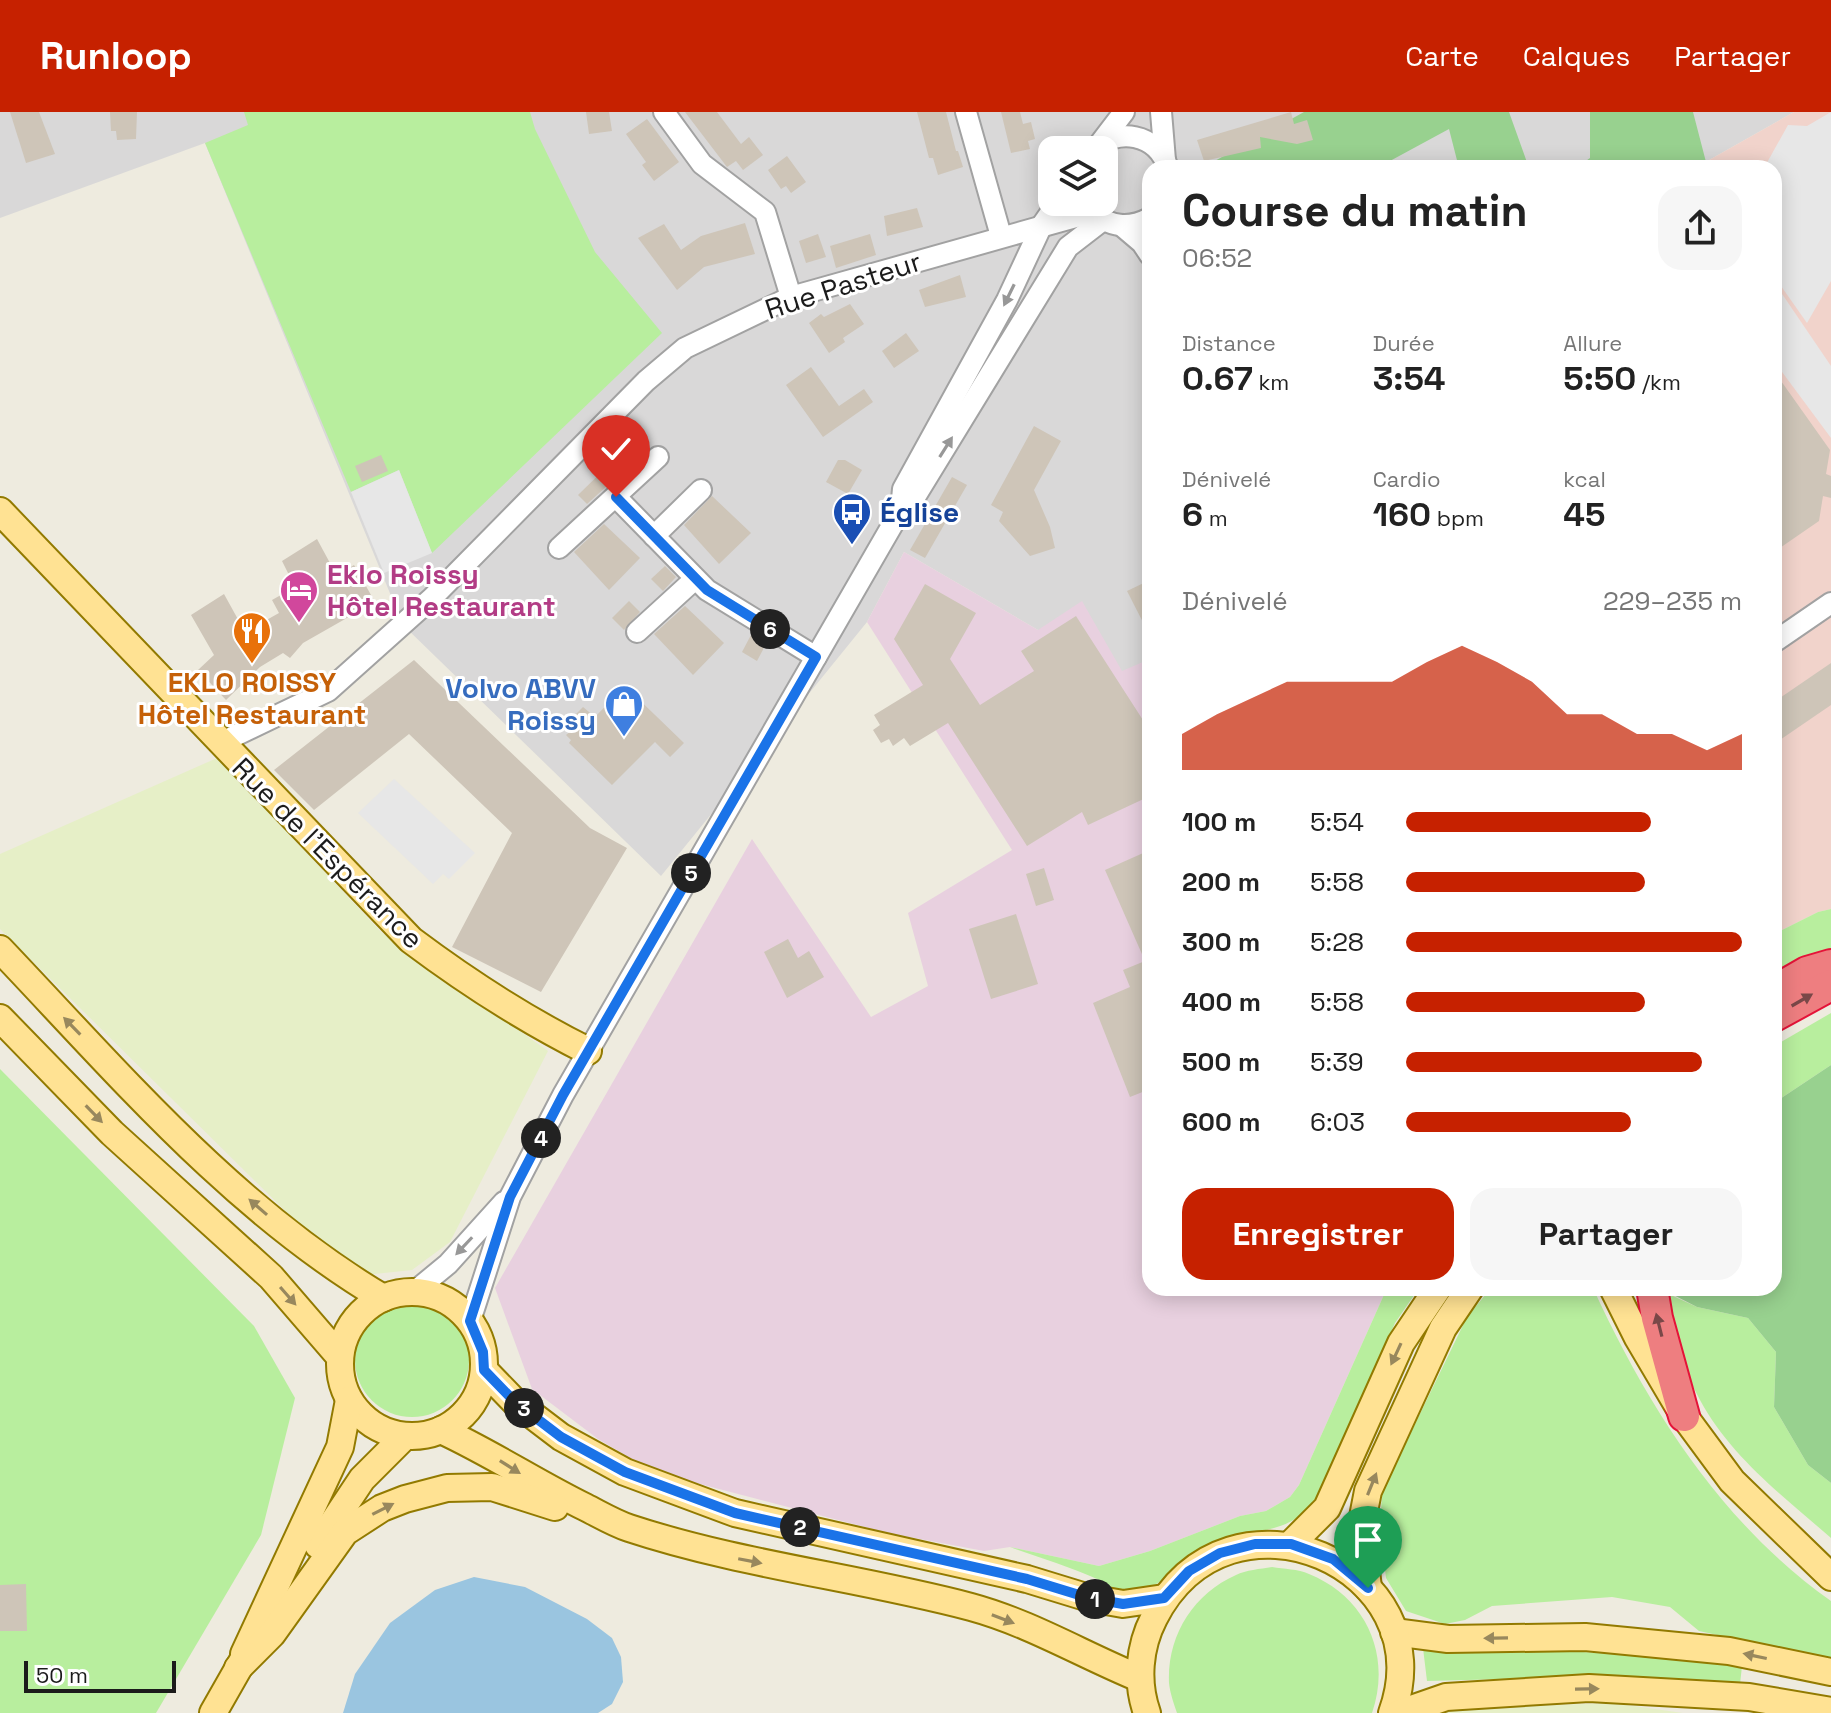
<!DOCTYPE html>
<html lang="fr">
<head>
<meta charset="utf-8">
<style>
	:root { --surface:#fff; --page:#f6f6f6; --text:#222; --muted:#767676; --accent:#c62100 }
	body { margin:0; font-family:"Space Grotesk",sans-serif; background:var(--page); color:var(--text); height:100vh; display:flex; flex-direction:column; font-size:30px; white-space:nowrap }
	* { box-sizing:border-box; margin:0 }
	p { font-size:26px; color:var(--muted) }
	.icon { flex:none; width:44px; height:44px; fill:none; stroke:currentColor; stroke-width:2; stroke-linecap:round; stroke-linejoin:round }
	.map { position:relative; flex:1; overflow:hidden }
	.side { position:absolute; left:1142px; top:48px; width:640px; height:1136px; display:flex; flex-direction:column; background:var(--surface); border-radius:24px; box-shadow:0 4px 20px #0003 }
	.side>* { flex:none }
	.controls { position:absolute; left:1038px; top:24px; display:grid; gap:16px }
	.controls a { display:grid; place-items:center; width:80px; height:80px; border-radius:16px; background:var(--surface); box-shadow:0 4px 20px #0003; font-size:40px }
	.scale { position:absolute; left:24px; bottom:20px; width:152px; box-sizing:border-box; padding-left:8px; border:4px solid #1b1b1b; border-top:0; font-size:22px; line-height:28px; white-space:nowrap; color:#1b1b1b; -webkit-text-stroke:6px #fff; paint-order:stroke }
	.pin { position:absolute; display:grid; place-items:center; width:68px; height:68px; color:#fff; margin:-82px -34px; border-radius:50% 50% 50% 0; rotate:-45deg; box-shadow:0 0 8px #0007 }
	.pin .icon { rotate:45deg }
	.km { position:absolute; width:40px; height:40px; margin:-20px; border-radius:50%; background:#222; color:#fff; font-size:22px; line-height:40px; text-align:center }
	.round { display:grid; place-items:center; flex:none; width:84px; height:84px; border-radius:24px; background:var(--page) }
	.summary { display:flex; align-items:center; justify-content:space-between; height:136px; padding:0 40px }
	h1 { font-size:44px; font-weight:700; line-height:60px }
	.metrics { display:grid; grid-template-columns:repeat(3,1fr); gap:12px; height:136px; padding:8px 40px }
	.metrics div { display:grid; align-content:center }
	.metrics b { font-size:34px; font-weight:700 }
	.metrics small { font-size:22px; font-weight:400 }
	.metrics p { font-size:22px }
	.chart { height:224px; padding:16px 40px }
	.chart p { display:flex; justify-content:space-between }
	.chart svg { width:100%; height:144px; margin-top:8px; fill:var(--accent); opacity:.7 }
	.action { display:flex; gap:16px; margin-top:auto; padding:16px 40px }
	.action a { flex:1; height:92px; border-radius:24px; background:var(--accent); color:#fff; font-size:32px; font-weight:700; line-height:92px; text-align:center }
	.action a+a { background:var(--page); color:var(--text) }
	ul { padding:0 40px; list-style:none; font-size:26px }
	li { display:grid; grid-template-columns:128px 96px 1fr; align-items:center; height:60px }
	li i { height:20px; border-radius:10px; background:var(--accent) }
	header { display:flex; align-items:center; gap:48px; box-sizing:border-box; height:112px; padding:0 40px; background:var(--accent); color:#fff }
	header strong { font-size:38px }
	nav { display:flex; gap:44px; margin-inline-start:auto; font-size:28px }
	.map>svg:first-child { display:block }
	.residential { fill:#d9d8d8; fill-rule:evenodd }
	.commercial { fill:#f1d3cb }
	.industrial { fill:#e8d0df }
	.farmland { fill:#e6efc7 }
	.grass { fill:#b8ee9e }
	.forest { fill:#98d18f }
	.parking { fill:#e7e7e7 }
	.water { fill:#9ac5e0 }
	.building { fill:#cec5b8 }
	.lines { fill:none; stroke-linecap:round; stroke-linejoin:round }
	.minor-casing { stroke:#a2a2a2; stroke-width:24 }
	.major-casing { stroke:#927a00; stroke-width:30 }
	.highway-casing { stroke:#e41338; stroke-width:34 }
	.minor { stroke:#fff; stroke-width:20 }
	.major { stroke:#ffe293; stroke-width:26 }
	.highway { stroke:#ee7e80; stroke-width:30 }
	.oneway { fill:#989898 }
	.oneway2 { fill:#7a4848 }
	.oneway3 { fill:#98885d }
	.route-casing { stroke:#fff; stroke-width:16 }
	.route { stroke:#1a73e8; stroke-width:10 }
	.labels { text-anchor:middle; stroke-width:6; stroke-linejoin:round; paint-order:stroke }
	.street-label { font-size:28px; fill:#1b1b1b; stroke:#fff }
	.transit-label { font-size:28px; font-weight:bold; fill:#164399; stroke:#fff; text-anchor:start }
	.hotel-label { font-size:28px; font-weight:bold; fill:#b23c85; stroke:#fff; text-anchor:start }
	.food-label { font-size:28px; font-weight:bold; fill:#c56008; stroke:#fff }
	.shop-label { font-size:28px; font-weight:bold; fill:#366cbe; stroke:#fff; text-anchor:end }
</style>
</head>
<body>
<header>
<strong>Runloop</strong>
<nav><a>Carte</a><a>Calques</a><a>Partager</a></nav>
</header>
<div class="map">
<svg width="1831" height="1601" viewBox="0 0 1831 1601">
	<rect width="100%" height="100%" fill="#eeebdf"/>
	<!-- residential -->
	<path class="residential" d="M 0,0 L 1794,0 L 1695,56 L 1150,56 L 1150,547 L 1123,560 L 1038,518 L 904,440 L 867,510 L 661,764 L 403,513 L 205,31 L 0,106 ZM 1052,38 L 1104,38 L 1104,90 L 1052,90 Z"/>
	<!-- commercial -->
	<polygon class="commercial" points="1794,0 1831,0 1831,797 1818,800 1774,822 1774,56 1695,56"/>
	<!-- industrial -->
	<polygon class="industrial" points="904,440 1038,518 1082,489 1122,559 1150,547 1150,1176 1387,1176 1299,1373 1290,1385 1266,1399 1240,1404 1150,1439 1099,1454 1010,1435 984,1439 888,1421 654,1360 598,1327 532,1277 495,1176 752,727 871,905 928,874 908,801 1012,738 867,510"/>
	<!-- farmland -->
	<g class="farmland">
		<polygon points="217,646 382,821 548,939 450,1130 412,1158 365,1163 335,1148 0,817 0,742"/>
		<polygon points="1613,1591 1683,1601 1443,1601 1452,1596"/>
	</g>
	<!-- grass -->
	<g class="grass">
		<polygon points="244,0 530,0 535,17 595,140 662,221 432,441 399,358 351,380 205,31 248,13"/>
		<polygon points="1831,797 1831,840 1774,863 1774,822 1818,800"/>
		<polygon points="1831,901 1831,953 1774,991 1774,934"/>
		<polygon points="0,957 254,1214 295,1286 261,1423 156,1601 0,1601"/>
		<path d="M 1387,1176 L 1419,1176 L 1395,1211 L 1321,1379 C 1289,1432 1251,1409 1205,1437 C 1187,1448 1158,1478 1137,1478 C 1130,1478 1119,1479 1113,1477 C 1107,1475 1102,1469 1097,1467 C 1069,1454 1039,1446 1010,1435 L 1099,1454 L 1150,1439 L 1240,1404 L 1266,1399 L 1290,1385 L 1299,1373 Z"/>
		<path d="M 1491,1176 L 1593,1176 C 1648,1296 1722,1412 1831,1489 L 1831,1548 L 1699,1519 L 1670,1495 L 1612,1485 L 1492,1494 L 1465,1508 L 1445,1512 L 1406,1499 L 1386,1466 L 1384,1449 L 1379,1438 L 1382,1380 L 1467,1205 Z"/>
		<path d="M 1660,1178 L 1697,1195 L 1748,1206 L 1776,1240 L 1774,1295 L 1808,1353 L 1831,1371 L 1831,1426 C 1784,1385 1730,1344 1700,1288 C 1681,1254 1672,1215 1660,1178 Z"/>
		<circle cx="412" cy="1248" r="57"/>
		<path d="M 1272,1455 C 1284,1457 1298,1457 1309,1462 C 1366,1485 1392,1543 1372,1601 L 1177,1601 C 1174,1592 1170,1581 1169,1571 C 1167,1524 1193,1482 1236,1463 C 1246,1458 1260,1457 1272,1455 Z"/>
		<path d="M 1423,1536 C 1533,1537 1633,1540 1742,1554 L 1740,1572 L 1579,1565 L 1427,1569 Z"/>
	</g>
	<!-- forest -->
	<g class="forest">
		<polygon points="1304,0 1509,0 1529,56 1459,56 1449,17 1377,56 1202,56"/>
		<polygon points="1590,0 1693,0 1706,50 1695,56 1576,56 1590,46"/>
		<polygon points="1831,953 1831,1371 1808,1353 1774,1295 1776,1240 1748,1206 1697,1195 1660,1176 1774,1176 1774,991"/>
	</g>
	<!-- parking -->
	<g class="parking">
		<polygon points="1831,0 1831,169 1807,211 1774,164 1774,56 1764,56 1788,13 1807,14"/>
		<polygon points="1774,170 1831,254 1831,326 1774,249"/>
		<polygon points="399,358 432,441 384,461 351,380"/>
		<polygon points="394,667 475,741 449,767 443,762 433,772 358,701"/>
	</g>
	<!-- water -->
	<polygon class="water" points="474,1465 525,1475 587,1507 612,1526 621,1545 623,1570 612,1592 598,1601 343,1601 355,1562 390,1511 435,1478"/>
	<!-- building -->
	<g class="building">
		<polygon points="10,0 39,0 55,42 26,51"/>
		<polygon points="110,0 137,0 136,27 117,28 116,19 111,19"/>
		<polygon points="586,0 609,0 612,19 589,22"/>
		<polygon points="685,0 717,0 741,32 749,25 763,43 743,58 736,49 727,55"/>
		<polygon points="917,0 946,0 956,39 958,39 963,55 938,63 933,46 929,46"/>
		<polygon points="1001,0 1020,0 1023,12 1031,10 1035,27 1028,29 1030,37 1011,41"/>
		<polygon points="1291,0 1294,12 1307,8 1313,28 1297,32 1260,25 1261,36 1204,49 1197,28"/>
		<polygon points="647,7 679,50 654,69 642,53 646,50 626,22"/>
		<polygon points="787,44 806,70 791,81 786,74 781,77 768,58"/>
		<polygon points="917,96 923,115 887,124 884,104"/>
		<polygon points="745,111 755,142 704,155 677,178 638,126 664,112 681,138 701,124"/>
		<polygon points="818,122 826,145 806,151 799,129"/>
		<polygon points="870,122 876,143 836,156 830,134"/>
		<polygon points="960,163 966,185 925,195 919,178"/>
		<polygon points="850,192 864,212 843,226 845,230 829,241 809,211 821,202 824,205"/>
		<polygon points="906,221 919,239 894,256 882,239"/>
		<polygon points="811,255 839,294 864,277 873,290 823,325 786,273"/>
		<polygon points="1774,259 1830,338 1826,362 1831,364 1831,386 1823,384 1819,409 1774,440"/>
		<polygon points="1034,314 1061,329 1034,378 1050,415 1055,436 1030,444 999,409 1003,400 991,393"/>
		<polygon points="381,343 388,359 362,370 355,354"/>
		<polygon points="619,343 629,354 587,392 578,383"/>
		<polygon points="838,348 845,348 862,358 848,382 826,370"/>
		<polygon points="952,365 967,373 925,446 910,438"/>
		<polygon points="712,384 751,421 719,452 684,413"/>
		<polygon points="604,412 640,446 609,478 574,440"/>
		<polygon points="317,427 337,464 354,453 375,490 303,531 290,546 283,541 260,555 226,588 198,558 214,543 191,503 224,482 245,520 279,501 272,488 295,475 282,449"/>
		<polygon points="665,454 676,465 663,479 651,467"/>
		<polygon points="1150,468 1150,524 1127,479"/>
		<polygon points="925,472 976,501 950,547 980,593 1034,559 1021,539 1076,504 1150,619 1150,684 1088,713 1082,700 1027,734 948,611 910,634 904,626 893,634 889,627 881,631 873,618 880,613 874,603 923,573 894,527"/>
		<polygon points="629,489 640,500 624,518 612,506"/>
		<polygon points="685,494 724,531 693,563 654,522"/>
		<polygon points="752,521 767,530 757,549 742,540"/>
		<polygon points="414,548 590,716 627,736 541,880 452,835 512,721 409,622 314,698 274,658"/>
		<polygon points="1831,551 1831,593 1774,632 1774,590"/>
		<polygon points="625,574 684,631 670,645 655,630 612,673 569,631 571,628 566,623 572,618 566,612 583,595 595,605"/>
		<polygon points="1150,738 1150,977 1130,985 1093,891 1130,875 1123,858 1145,849 1105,758"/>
		<polygon points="1044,756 1054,788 1036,794 1026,762"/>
		<polygon points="1016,802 1038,872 991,887 969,817"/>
		<polygon points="788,827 798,846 809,839 824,865 787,886 764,840"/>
		<polygon points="26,1472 27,1519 0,1519 0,1473"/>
	</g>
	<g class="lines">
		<defs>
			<g id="minor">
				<polyline points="664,0 702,52 765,100 791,185"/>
				<polyline points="966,0 1001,124"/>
				<polyline points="1161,0 1165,48"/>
				<polyline points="1101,30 1124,0"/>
				<path d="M 1092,38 C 1117,15 1157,21 1168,56"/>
				<path d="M 1092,100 C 1110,115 1129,117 1150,106"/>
				<polyline points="1122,114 1142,131 1150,143"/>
				<polyline points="616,385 707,478 816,545"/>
				<polyline points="901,398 903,377 1007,188 1042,113 1058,90"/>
				<polyline points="654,424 701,378"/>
				<polyline points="559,436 658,345"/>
				<polyline points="637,520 695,467"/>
				<polyline points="1774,530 1831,491"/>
				<polyline points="220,631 328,579 432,486 646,269 685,236 791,185 1079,104 1090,98"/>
				<polyline points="414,1180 448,1152 504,1090"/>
				<polyline points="470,1209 510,1085 563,983 901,398 915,385 1068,135 1103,108"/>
			</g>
			<g id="major">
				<path d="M 0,399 L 411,828 C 467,870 526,908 588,939"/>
				<path d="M 0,837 C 119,962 233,1097 383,1186"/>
				<polyline points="0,906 112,1021 271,1165 340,1245"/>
				<polyline points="1613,1176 1638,1226 1684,1304 1732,1369 1831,1465"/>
				<circle cx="412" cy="1252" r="72"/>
				<polyline points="484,1258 515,1290 561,1325 625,1360 735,1401 1027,1467 1089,1486 1123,1492 1164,1486"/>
				<path d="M 441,1318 C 491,1341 536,1371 585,1395 C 599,1402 614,1411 629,1416 C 741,1453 858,1465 971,1495 C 1030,1511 1083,1543 1139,1566"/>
				<polyline points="1291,1432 1327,1396 1401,1231 1438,1176"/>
				<polyline points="318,1433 362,1367 405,1324"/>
				<polyline points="1368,1476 1361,1415 1368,1379 1443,1216 1470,1176"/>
				<polyline points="1394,1520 1448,1527 1585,1525 1729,1539 1831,1560"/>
				<polyline points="244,1542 340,1335 349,1288"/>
				<polyline points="238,1556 272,1522 345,1420 382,1396 405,1387 447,1376 492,1375 555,1395"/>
				<polyline points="213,1601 246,1543"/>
				<path d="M 1147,1601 C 1136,1570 1139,1535 1154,1506 C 1229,1359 1445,1455 1392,1601"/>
				<polyline points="1400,1601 1446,1585 1589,1576 1749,1585 1831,1599"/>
			</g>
			<g id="highway">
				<polyline points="1774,879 1807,860 1831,853"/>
				<polyline points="1774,904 1831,873"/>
				<polyline points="1652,1176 1657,1206 1684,1304"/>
			</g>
		</defs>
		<!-- minor casing -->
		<use href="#minor" class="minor-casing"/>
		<!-- major casing -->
		<use href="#major" class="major-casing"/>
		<!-- highway casing -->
		<use href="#highway" class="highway-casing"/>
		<!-- minor -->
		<use href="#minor" class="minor"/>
		<!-- major -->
		<use href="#major" class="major"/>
		<!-- highway -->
		<use href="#highway" class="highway"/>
	</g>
	<!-- one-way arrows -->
	<defs><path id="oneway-solid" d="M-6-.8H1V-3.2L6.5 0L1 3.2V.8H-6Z" transform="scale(2)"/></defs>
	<g class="oneway">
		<use href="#oneway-solid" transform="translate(1009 183) rotate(116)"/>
		<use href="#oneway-solid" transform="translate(946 335) rotate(-58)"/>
		<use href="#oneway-solid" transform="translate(464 1134) rotate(133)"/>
	</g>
	<g class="oneway2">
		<use href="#oneway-solid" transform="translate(1802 888) rotate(-30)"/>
		<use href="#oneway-solid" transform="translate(1659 1213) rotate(-104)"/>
	</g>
	<g class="oneway3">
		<use href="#oneway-solid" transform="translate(72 914) rotate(-134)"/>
		<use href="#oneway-solid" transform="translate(94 1002) rotate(46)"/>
		<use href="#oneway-solid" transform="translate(258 1095) rotate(-139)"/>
		<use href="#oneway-solid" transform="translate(288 1184) rotate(49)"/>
		<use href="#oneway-solid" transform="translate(1396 1242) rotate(115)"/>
		<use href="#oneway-solid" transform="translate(510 1355) rotate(32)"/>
		<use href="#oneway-solid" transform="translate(1372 1372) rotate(-68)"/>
		<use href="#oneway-solid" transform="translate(383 1397) rotate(-27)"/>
		<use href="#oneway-solid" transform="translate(750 1449) rotate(11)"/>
		<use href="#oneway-solid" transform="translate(1003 1507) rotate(21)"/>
		<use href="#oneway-solid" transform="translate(1496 1526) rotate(179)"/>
		<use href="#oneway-solid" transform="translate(1755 1544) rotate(-168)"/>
		<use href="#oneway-solid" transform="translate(1587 1577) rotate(-1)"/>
	</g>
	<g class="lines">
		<defs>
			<polyline id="route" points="616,385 707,478 816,545 563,983 510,1085 470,1209 483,1240 484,1258 515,1290 561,1325 625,1360 735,1401 1027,1467 1089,1486 1123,1492 1164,1486 1189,1459 1220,1441 1255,1432 1291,1432 1333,1447 1368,1476"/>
		</defs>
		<!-- route casing -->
		<use href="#route" class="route-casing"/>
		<!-- route -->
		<use href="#route" class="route"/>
	</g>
	<!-- icons -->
	<defs>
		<symbol id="bus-pin" viewBox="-11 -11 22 30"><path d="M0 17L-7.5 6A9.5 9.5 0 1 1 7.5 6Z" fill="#1a4fb4" stroke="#fff"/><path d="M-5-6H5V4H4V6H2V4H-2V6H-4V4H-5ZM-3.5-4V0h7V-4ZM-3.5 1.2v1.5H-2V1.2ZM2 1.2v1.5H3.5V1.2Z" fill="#fff"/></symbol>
		<symbol id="hotel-pin" viewBox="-11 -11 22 30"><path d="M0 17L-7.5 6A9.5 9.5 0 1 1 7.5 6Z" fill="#d1479c" stroke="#fff"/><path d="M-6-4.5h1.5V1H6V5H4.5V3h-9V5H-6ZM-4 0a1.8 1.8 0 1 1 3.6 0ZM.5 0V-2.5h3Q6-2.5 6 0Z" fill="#fff"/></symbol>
		<symbol id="restaurant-pin" viewBox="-11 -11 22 30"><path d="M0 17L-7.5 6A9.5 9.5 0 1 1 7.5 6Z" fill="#e8710a" stroke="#fff"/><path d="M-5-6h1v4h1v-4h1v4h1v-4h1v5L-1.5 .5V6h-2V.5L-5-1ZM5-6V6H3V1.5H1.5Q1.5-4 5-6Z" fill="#fff"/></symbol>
		<symbol id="shop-pin" viewBox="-11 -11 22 30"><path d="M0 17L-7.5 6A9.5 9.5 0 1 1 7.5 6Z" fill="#3f7fe0" stroke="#fff"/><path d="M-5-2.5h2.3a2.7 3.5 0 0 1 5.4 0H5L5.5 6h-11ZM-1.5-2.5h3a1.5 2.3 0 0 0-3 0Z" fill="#fff"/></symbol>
	</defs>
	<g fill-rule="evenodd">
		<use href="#bus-pin" x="830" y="378" width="44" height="60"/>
		<use href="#hotel-pin" x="277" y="456" width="44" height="60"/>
		<use href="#restaurant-pin" x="230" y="497" width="44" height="60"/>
		<use href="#shop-pin" x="602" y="570" width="44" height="60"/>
	</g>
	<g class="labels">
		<!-- street labels -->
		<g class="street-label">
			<text transform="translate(843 173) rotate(-18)" y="10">Rue Pasteur</text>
			<text transform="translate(328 741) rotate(45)" y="10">Rue de l'Espérance</text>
		</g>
		<!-- transit labels -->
		<g class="transit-label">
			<text x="880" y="410">Église</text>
		</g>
		<!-- hotel labels -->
		<g class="hotel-label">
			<text x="327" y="472">Eklo Roissy<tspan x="327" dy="32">Hôtel Restaurant</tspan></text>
		</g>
		<!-- food labels -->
		<g class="food-label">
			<text x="252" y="580">EKLO ROISSY<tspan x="252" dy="32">Hôtel Restaurant</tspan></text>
		</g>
		<!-- shop labels -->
		<g class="shop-label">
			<text x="596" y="586">Volvo ABVV<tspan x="596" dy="32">Roissy</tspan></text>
		</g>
	</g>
</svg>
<div class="controls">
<a><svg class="icon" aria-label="layers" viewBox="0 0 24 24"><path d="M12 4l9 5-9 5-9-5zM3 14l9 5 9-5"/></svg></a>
</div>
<div class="scale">50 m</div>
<div class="pin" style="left:1368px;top:1476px;background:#1e9e55"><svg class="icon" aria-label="arrive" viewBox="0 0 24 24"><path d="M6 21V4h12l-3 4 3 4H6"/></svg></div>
<div class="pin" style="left:616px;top:385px;background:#d93025"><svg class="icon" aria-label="check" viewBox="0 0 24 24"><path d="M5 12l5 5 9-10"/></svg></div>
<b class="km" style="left:1095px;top:1487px">1</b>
<b class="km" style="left:800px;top:1415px">2</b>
<b class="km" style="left:524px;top:1296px">3</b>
<b class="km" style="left:541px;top:1026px">4</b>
<b class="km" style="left:691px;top:761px">5</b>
<b class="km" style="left:770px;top:517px">6</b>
<section class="side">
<div class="summary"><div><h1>Course du matin</h1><p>06:52</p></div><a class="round"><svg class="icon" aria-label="share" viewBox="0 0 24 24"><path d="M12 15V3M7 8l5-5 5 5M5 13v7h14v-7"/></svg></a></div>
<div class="metrics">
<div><p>Distance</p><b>0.67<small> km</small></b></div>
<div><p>Durée</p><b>3:54</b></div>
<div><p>Allure</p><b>5:50<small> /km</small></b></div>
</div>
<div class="metrics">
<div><p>Dénivelé</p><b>6<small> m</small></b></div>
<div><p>Cardio</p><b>160<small> bpm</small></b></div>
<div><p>kcal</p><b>45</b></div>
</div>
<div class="chart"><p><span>Dénivelé</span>229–235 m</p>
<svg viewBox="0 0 160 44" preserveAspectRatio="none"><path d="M0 44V33L10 27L20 22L30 17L40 17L50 17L60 17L70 11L80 6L90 11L100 17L110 27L120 27L130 33L140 33L150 38L160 33V44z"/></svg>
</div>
<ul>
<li><b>100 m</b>5:54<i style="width:73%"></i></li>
<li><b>200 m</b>5:58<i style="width:71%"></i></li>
<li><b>300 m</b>5:28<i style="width:100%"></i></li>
<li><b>400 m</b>5:58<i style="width:71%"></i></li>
<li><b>500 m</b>5:39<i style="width:88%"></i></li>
<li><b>600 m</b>6:03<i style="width:67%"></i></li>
</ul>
<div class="action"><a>Enregistrer</a><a>Partager</a></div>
</section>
</div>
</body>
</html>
